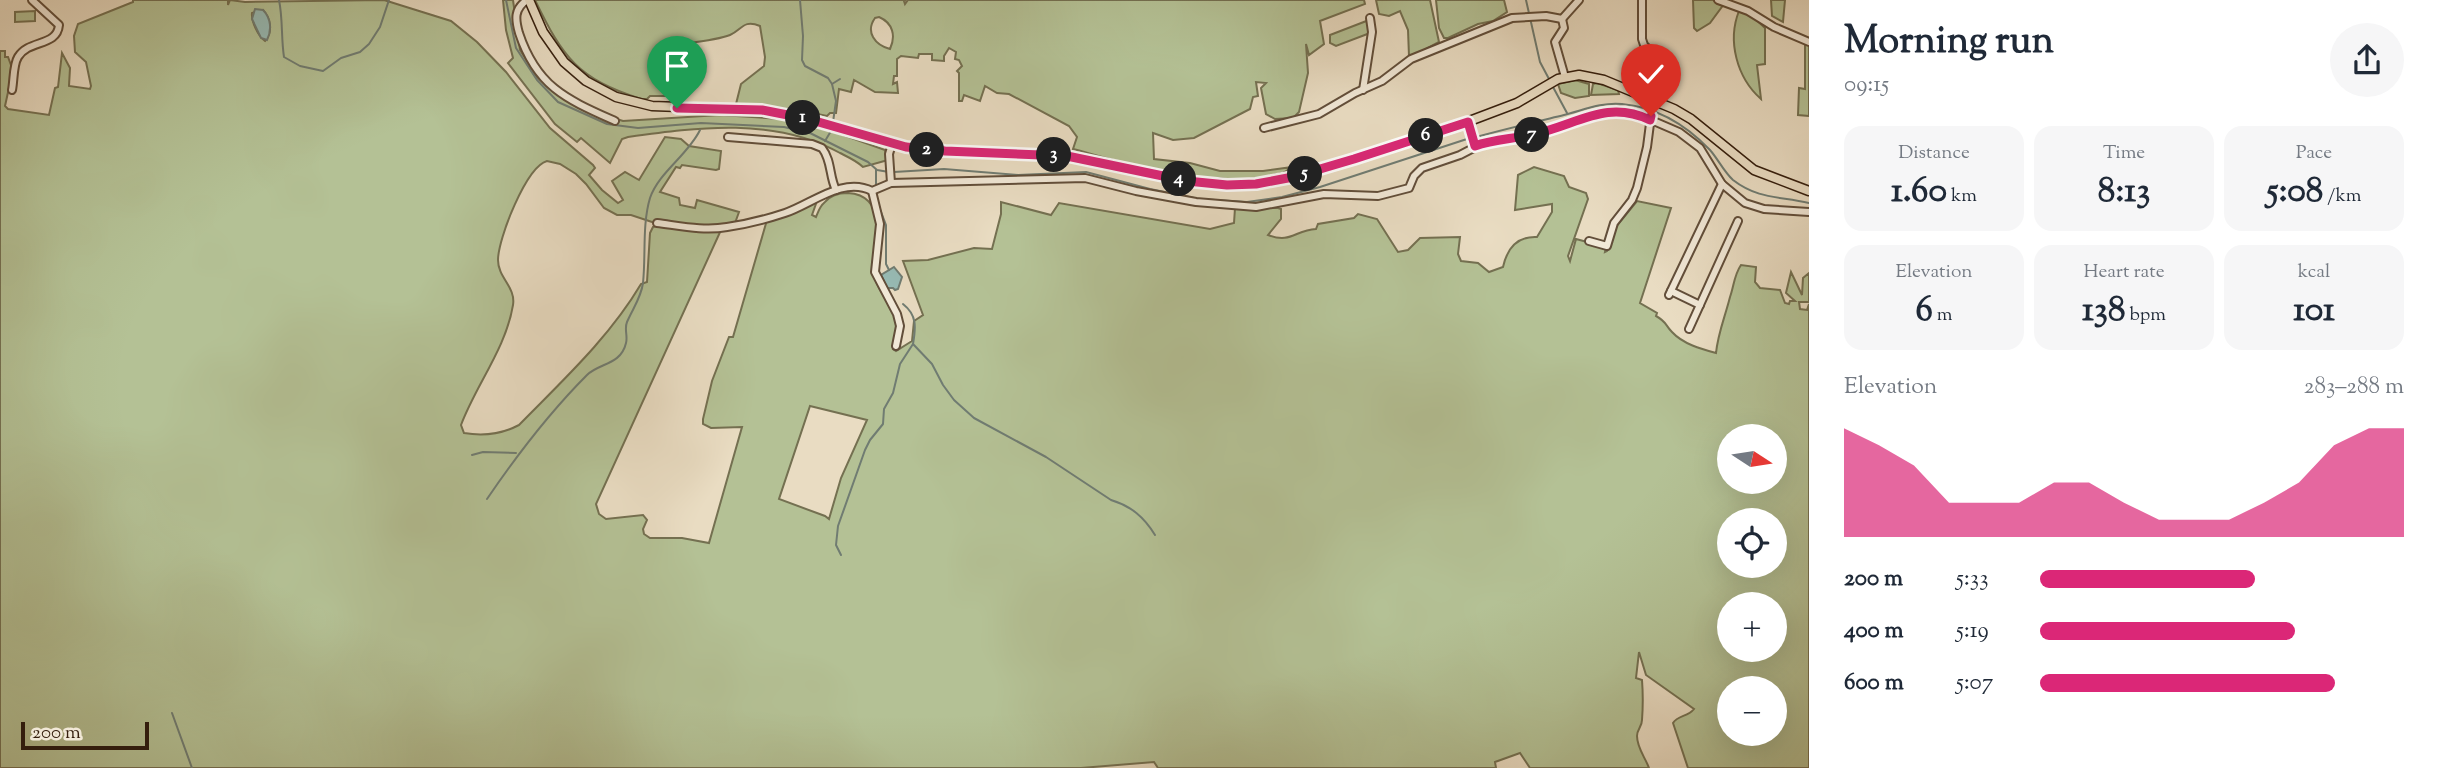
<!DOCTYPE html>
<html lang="en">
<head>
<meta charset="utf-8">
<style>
	:root { --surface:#fff; --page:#f6f6f7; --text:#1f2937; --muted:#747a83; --accent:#db2777 }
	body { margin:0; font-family:"Sorts Mill Goudy",serif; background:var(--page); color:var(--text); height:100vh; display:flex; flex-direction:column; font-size:26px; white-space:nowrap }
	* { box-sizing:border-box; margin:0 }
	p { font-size:23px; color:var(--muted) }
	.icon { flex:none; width:38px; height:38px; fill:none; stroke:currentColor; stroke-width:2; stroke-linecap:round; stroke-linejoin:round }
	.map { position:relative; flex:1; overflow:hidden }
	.drawer { display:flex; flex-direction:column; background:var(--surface); width:630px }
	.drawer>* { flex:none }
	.needle { width:46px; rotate:102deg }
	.buttons { position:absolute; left:1717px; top:424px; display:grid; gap:14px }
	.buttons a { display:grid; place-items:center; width:70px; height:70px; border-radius:50%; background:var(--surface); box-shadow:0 7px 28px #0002; font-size:35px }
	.scale { position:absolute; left:21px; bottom:18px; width:128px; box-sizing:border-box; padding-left:7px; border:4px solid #351e0d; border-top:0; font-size:19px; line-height:24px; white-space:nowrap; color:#351e0d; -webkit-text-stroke:5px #f1e8d7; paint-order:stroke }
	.pin { position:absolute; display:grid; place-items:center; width:60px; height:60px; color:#fff; margin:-72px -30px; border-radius:50% 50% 50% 0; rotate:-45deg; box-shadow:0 0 7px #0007 }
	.pin .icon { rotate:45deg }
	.km { position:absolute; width:35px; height:35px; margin:-18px; border-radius:50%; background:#222; color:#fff; font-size:19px; line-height:35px; text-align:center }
	.round { display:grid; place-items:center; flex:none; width:74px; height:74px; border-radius:37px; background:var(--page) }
	.head { display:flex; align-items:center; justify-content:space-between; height:119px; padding:0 35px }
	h1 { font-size:38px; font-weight:700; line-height:52px }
	.stats { display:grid; grid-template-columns:repeat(3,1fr); gap:10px; height:119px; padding:7px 35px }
	.stats div { display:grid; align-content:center; border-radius:18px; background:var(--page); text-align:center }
	.stats b { font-size:35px; font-weight:700 }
	.stats small { font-size:19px; font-weight:400 }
	.stats p { font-size:19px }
	.chart { height:196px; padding:14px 35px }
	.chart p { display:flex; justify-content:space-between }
	.chart svg { width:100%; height:126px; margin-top:7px; fill:var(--accent); opacity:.7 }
	ul { padding:0 35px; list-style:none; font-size:23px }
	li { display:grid; grid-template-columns:112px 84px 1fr; align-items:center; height:52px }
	li i { height:18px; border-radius:9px; background:var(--accent) }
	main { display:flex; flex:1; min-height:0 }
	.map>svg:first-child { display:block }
	.green { fill:#b4c195; stroke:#747051; stroke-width:2; fill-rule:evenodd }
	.water { fill:#97bbb5; stroke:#707c72; stroke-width:2 }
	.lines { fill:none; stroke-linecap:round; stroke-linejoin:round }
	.stream { stroke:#707c72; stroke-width:2 }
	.minor-casing { stroke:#624e3a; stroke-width:10 }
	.major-casing { stroke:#351e0d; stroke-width:11 }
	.minor { stroke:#f1e8d7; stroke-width:6 }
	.major { stroke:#e9dcc2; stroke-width:8 }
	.route-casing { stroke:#fff; stroke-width:14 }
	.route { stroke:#db2777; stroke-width:9 }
</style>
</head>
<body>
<main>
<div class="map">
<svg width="1809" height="768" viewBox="0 0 1809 768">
	<rect width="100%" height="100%" fill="#e9dcc2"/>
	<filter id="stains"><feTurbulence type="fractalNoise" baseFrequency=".00286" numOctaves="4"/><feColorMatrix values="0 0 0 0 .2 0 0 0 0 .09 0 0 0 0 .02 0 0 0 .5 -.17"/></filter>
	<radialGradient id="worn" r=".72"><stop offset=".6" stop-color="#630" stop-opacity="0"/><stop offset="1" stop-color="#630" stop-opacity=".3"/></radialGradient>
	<!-- green -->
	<g class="green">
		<path d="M 133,0 L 228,0 L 228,5 L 230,0 L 245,2 L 384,0 L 451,21 L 477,42 L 506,72 L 550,128 L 593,165 L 595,168 L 589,175 L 602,190 L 618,203 L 623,200 L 612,181 L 625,172 L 639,180 L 665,137 L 681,139 L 689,146 L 721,151 L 719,169 L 716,170 L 682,165 L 680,168 L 676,167 L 660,192 L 679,198 L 680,205 L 695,208 L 697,200 L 739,212 L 735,223 L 709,226 L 652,222 L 631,215 L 617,215 L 604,208 L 586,184 L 576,174 L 560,164 L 547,161 C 526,167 498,239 498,260 C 498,278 516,287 513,305 C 506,348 476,385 461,425 L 464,433 C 482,436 502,434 519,425 C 562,381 609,338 641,284 L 647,282 L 650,233 L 653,227 L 664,225 L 721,230 L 596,504 L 599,514 L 606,519 L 643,515 L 647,520 L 643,529 L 644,534 L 650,538 L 682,538 L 709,543 L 742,427 L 711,428 L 703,424 L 703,419 L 712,381 L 729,337 L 733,337 L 767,220 L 817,201 L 812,215 L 816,217 C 818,212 820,206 824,203 C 830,195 839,193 848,193 C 867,194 876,205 878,225 C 879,243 868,260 875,279 C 885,306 907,315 893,349 L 896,351 L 912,341 L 914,321 L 923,315 L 903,261 L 928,260 L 974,248 L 992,249 L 1001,214 L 1001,202 L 1051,215 L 1059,203 L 1210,229 L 1234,223 L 1235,208 L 1278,208 L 1281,209 L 1281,219 L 1268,235 C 1291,244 1295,230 1316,229 L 1318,224 L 1354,218 L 1358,214 L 1377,219 L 1398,252 L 1408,250 L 1420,238 L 1460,237 L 1458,254 L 1461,261 L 1478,263 L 1489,272 L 1503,267 C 1507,249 1516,236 1537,237 L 1552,212 L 1552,204 L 1515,210 L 1518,175 L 1534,167 L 1564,176 L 1569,187 L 1586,193 L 1588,199 L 1568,256 L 1570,261 L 1576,239 L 1606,247 L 1605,252 L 1607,251 L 1615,228 L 1637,201 L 1671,208 L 1640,303 L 1657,313 L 1656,316 C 1667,322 1665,325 1672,332 C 1683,344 1701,349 1716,353 C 1718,333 1725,317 1730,297 C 1734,286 1734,275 1741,265 L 1756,267 L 1755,282 L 1760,288 L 1780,290 L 1785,303 L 1789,304 L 1790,301 L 1795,301 L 1786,293 L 1791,272 L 1802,295 L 1803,278 L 1809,273 L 1809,302 L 1799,302 L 1800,309 L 1807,310 L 1809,304 L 1809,768 L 1688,768 L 1673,723 C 1678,715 1688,717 1694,709 L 1646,675 L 1639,652 L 1636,678 L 1642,680 C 1643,693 1643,707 1642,720 C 1642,727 1637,729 1637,736 C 1637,748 1645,757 1649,768 L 1530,768 L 1520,753 L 1495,762 L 1496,768 L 1158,768 L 1154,762 L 1081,768 L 0,768 L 0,51 L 5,51 L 5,57 L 8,57 L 11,65 L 14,65 L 5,106 L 8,109 L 49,115 L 55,88 L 58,87 L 62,53 L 70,68 L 69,86 L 90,89 L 91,86 L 86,62 L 75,52 L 74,36 L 78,24 L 133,2 ZM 263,10 C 271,19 273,32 265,41 C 258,36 251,21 252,13 ZM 810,406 L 867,420 L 841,478 L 829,519 L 825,516 L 779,499 ZM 1729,436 L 1774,436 L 1774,481 L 1729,481 ZM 1729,520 L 1774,520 L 1774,565 L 1729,565 ZM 1729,604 L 1774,604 L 1774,649 L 1729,649 ZM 1729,688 L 1774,688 L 1774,733 L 1729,733 Z"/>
		<path d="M 503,0 L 513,0 L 520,50 L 537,77 L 552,90 L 604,115 L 623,121 L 720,115 L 782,119 L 832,131 L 885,150 L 888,160 L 863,167 C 857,161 848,157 840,153 C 775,117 698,127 628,137 L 622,139 L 610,163 L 581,138 L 577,142 L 555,124 L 508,63 L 513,58 L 506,30 Z"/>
		<path d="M 535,0 L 906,0 L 904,1 L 905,4 L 908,0 L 1364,0 L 1365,4 L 1320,21 L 1324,44 L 1309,55 L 1306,44 L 1308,73 L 1299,112 L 1293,118 L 1275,119 L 1266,114 L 1261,88 L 1266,83 L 1256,82 L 1258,96 L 1253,97 L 1250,109 L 1194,138 L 1173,140 L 1153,133 L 1154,159 L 1190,163 L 1220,171 L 1263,171 L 1292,167 C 1246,204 1127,163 1073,149 L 1077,137 L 1069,126 L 1009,94 L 997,93 L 985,86 L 980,101 L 964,95 L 962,101 L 959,101 L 959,73 L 957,71 L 962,66 L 959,60 L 955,59 L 956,52 L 949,48 L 944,56 L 944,61 L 932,60 L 932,54 L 919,54 L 918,58 L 901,56 L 897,59 L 897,76 L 894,76 L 893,84 L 897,82 L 898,93 L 875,92 L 854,80 L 851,92 L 839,89 L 836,113 L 830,113 L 827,116 L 813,113 L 811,115 L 803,115 L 736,104 L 741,84 L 764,66 L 765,57 L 760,26 C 743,19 742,30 730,35 C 715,41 685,43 668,46 L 665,96 L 650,96 L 647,99 L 641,99 C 578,79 563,58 535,0 ZM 879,17 C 893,23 896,36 890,49 C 875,45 865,32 875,18 Z"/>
		<polygon points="1376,0 1430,0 1439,42 1411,57 1409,56 1408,30 1400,11 1389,16 1379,14"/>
		<polygon points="1436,0 1504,0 1507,12 1493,21 1478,24 1448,38 1444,38 1439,28"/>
		<polygon points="1693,0 1713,0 1724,4 1710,23 1697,31 1694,28"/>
		<polygon points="1771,0 1785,0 1783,22 1772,16"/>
		<polygon points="35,11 35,21 15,22 15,12"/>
		<path d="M 1739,11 L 1751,15 L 1765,28 L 1765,64 L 1757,65 L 1761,99 C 1737,78 1727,41 1739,11 Z"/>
		<polygon points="1369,20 1370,33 1336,46 1330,43 1330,35"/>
		<polygon points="1805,44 1809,45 1809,116 1798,115 1799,88 1805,89"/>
		<polygon points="1575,80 1589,84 1589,96 1575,98 1561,93 1558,84"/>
		<polygon points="1597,83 1618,90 1619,94 1591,95 1593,84"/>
	</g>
	<!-- water -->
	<g class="water">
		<path d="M 255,9 L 263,10 C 271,18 272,30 267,40 L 261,38 L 252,19 Z"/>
		<polygon points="894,267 902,277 898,289 895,290 893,288 887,288 881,275"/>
	</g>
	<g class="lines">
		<!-- stream -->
		<g class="stream">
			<path d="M 279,0 C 283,19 281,38 284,57 L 300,66 L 323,71 L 341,58 L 360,52 L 369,44 L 380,27 L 389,0"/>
			<polyline points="506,0 516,48 537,80 558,102 607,124 638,128 701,123 784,127 810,133 868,162 877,170 889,172"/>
			<polyline points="800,0 803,36 802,60 805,66 828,78 832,84 836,101 833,122"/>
			<polyline points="1526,0 1540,62 1549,79"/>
			<polyline points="832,84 840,79"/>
			<polyline points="1553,87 1567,113"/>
			<path d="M 1476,137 C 1505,129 1535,122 1564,115 C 1584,110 1601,102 1622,104 C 1657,107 1686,125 1710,150 C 1718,159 1724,172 1733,180 C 1759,200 1781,196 1809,203"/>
			<polyline points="825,141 831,131"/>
			<polyline points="876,170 876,195"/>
			<polyline points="894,172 944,169 1018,175 1086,172 1150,189 1199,199 1247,202 1282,197 1320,187 1470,138"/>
			<polyline points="878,204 886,225 886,264 889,270"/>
			<path d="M 903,304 C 917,315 916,327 913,344 L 932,364 L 943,385 L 954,400 L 974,418 L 1046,457 L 1111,500 C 1131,506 1144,517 1155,535"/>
			<polyline points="472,455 483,452 516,453"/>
			<path d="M 487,499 C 517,455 549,413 587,375 C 599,363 621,365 626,343 C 628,336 624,329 627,322 C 633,308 641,298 643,283 C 646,255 642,225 650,198 C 659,172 688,155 700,130"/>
			<polyline points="841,555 836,545 838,526 865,450 870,440 883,424 884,409 893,393 900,364 913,344"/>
			<polyline points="172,713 192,768"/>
		</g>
		<defs>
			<g id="minor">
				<path d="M 527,0 C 514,9 515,19 519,33 C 537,87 566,99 615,121"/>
				<polyline points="1642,0 1642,39 1644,45 1649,50 1649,98"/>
				<polyline points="1718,0 1748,11 1774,27 1809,42"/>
				<polyline points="1562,19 1564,28 1555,42 1565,77"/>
				<polyline points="1562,19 1579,0"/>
				<path d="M 12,90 C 14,80 13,65 18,57 C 29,39 57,47 59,25 L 32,0"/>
				<polyline points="1363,90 1372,32 1370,18"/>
				<polyline points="1468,122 1475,146"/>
				<polyline points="1264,128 1319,114 1355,93 1382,81 1411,59 1512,18 1546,16 1562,19"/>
				<path d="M 728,137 L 812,144 L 822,148 C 832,161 829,176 836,190"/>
				<polyline points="891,183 889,154 892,144"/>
				<polyline points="872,191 880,224 875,272 897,314 900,326 896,346"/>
				<path d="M 657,223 C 681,226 704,231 727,227 C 747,224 767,219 785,213 C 812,204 843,176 872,191 L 891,183 L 1085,178 L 1136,191 L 1196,202 L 1256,207 L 1324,194 L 1378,196 L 1409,188 L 1414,176 L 1422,168 L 1460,155 L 1485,142 L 1537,134 L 1579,119 L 1619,110 L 1635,113 L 1679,132 L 1700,148 L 1722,184 L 1745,203 L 1764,209 L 1809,212"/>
				<polyline points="1589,241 1607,246 1614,223 1632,200 1637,188 1647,147 1651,116"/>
				<polyline points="1671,291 1700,305"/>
				<polyline points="1669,295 1722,184"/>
				<polyline points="1689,329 1738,221"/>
			</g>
			<polyline id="major" points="529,0 543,32 564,62 586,81 616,97 652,106 762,110 786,114 906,147 945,151 1077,157 1187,181 1249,185 1317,170 1451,128 1517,103 1558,79 1579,75 1604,80 1674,109 1691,119 1754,170 1809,191"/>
		</defs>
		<!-- minor casing -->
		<use href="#minor" class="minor-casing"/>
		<!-- major casing -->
		<use href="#major" class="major-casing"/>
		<!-- minor -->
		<use href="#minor" class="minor"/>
		<!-- major -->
		<use href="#major" class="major"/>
	</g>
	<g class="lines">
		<defs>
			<path id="route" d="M 677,108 L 762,110 L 808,119 L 906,147 L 945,151 L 1067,156 L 1187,181 L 1227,185 L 1256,184 L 1293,177 L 1354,159 L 1468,122 L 1475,146 C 1494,139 1515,139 1534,134 C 1577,125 1606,99 1650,120 L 1651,116"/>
		</defs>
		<!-- route casing -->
		<use href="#route" class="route-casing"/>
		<!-- route -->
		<use href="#route" class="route"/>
	</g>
	<rect width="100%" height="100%" filter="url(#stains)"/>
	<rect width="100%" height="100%" fill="url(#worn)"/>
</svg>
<div class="buttons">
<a><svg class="needle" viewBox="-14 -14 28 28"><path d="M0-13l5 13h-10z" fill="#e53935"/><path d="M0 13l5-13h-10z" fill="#747a83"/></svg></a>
<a><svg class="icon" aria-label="locate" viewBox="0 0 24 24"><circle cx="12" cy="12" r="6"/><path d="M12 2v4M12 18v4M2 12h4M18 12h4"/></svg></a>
<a>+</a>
<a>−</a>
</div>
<div class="scale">200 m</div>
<div class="pin" style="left:677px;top:108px;background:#1e9e55"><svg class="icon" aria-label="arrive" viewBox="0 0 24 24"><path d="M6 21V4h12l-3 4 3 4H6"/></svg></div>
<div class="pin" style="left:1651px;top:116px;background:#d93025"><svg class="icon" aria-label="check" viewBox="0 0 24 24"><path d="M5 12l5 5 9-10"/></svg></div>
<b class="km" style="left:803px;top:118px">1</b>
<b class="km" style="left:927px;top:150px">2</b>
<b class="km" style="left:1054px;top:155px">3</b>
<b class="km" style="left:1179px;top:179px">4</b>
<b class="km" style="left:1305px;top:174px">5</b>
<b class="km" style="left:1426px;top:136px">6</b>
<b class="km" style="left:1532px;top:135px">7</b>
</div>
<section class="drawer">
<div class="head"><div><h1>Morning run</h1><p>09:15</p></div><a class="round"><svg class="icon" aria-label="share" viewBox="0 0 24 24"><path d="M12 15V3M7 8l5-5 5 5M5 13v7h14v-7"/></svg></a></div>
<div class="stats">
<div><p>Distance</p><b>1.60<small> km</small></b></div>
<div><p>Time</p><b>8:13</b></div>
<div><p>Pace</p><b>5:08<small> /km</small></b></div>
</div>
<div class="stats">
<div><p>Elevation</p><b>6<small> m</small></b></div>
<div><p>Heart rate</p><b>138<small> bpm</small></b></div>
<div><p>kcal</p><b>101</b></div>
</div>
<div class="chart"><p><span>Elevation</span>283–288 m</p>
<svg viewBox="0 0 160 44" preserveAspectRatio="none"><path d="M0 44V6L10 12L20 19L30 32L40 32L50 32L60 25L70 25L80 32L90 38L100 38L110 38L120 32L130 25L140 12L150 6L160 6V44z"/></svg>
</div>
<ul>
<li><b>200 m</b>5:33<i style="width:59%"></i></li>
<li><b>400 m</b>5:19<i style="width:70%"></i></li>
<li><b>600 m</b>5:07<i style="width:81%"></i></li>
</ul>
</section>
</main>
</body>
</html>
